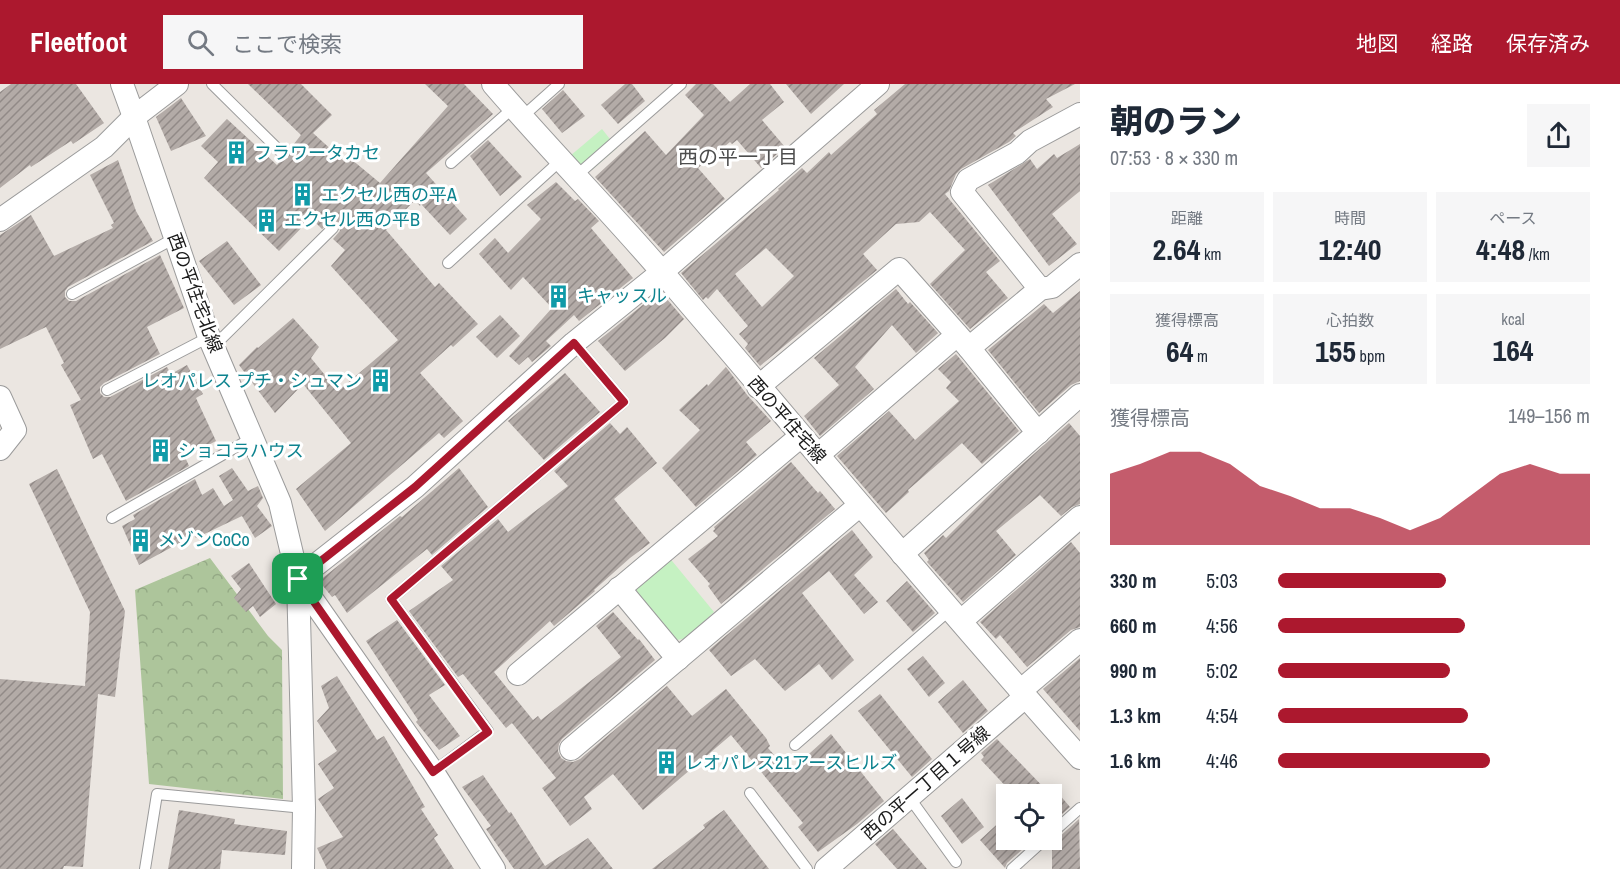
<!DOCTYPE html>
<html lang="ja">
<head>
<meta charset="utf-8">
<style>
	:root { --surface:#fff; --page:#f6f6f7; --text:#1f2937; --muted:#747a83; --accent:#ac182e }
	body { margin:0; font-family:"Archivo Narrow","Noto Sans JP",sans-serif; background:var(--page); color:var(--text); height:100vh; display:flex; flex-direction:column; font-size:22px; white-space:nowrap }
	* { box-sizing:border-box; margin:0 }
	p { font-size:20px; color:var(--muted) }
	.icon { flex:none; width:33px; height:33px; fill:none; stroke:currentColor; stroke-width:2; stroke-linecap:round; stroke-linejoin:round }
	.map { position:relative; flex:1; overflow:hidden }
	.side { display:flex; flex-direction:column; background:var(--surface); width:540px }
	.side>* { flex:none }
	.buttons { position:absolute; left:996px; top:700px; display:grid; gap:12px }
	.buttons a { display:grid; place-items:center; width:66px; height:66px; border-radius:0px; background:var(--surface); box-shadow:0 3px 15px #0003; font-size:30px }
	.pin { position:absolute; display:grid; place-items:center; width:51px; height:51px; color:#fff; margin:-26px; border-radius:12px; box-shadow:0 3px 9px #0006 }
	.round { display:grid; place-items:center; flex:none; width:63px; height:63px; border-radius:0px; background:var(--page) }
	.overview { display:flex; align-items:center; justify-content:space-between; height:102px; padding:0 30px }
	h1 { font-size:33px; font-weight:800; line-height:45px }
	.stats { display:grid; grid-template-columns:repeat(3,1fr); gap:9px; height:102px; padding:6px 30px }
	.stats div { display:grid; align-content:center; border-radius:0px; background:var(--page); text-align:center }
	.stats b { font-size:30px; font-weight:800 }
	.stats small { font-size:16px; font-weight:400 }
	.stats p { font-size:16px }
	.chart { height:168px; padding:12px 30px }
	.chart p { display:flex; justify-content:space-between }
	.chart svg { width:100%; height:108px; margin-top:6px; fill:var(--accent); opacity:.7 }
	ul { padding:0 30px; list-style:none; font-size:20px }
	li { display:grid; grid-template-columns:96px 72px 1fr; align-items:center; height:45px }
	li i { height:15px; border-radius:8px; background:var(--accent) }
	header { display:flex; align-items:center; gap:36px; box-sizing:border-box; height:84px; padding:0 30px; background:var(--accent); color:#fff }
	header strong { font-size:28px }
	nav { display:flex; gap:33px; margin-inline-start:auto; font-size:21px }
	.search { width:420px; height:54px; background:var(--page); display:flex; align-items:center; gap:15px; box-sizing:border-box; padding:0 21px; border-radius:0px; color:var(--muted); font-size:22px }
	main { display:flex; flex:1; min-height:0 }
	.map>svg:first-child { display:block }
	.forest { fill:url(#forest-crowns) }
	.park { fill:#c5f1c2 }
	.building { fill:url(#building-hatch); fill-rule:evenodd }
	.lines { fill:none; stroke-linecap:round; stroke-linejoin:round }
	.service-casing { stroke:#9b9b9b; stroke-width:12 }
	.minor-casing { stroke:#9b9b9b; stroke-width:24 }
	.service { stroke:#fff; stroke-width:10 }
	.minor { stroke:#fff; stroke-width:22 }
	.route-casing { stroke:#fff; stroke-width:12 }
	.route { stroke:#ac182e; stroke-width:8 }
	.labels { text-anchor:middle; stroke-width:6; stroke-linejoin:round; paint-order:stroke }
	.culture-label { font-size:18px; fill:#0d838f; stroke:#fff; text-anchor:start }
	.street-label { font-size:18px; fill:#1a1a1a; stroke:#fff }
	.neighbourhood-label { font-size:20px; fill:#4d4d4d; stroke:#fff }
</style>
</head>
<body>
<header>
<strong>Fleetfoot</strong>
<div class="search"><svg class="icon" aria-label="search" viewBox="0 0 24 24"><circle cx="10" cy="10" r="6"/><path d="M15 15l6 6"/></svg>ここで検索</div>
<nav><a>地図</a><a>経路</a><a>保存済み</a></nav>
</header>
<main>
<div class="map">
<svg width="1080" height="785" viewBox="0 0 1080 785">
	<defs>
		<pattern id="forest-crowns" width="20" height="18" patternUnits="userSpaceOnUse" patternTransform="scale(1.5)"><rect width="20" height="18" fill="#adc59b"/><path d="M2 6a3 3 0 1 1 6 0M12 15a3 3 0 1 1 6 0" fill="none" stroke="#94a985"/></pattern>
		<pattern id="building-hatch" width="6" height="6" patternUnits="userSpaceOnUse" patternTransform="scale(1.5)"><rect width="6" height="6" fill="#b3aba7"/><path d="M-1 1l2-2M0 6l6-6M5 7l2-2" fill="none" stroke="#918a87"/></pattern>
	</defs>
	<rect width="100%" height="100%" fill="#ebe6e1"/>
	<!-- forest -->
	<polygon class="forest" points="210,474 268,552 282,566 283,715 149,700 135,506"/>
	<!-- park -->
	<g class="park">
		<polygon points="602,45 617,64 592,86 581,85 570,72"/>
		<polygon points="668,472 714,528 687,554 677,556 638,510 636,503"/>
	</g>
	<!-- building -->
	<g class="building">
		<polygon points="11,0 76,0 104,39 73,60 71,57 31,83 30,81 0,104 0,8"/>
		<polygon points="248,0 301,0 332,31 313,49 346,79 351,75 380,99 448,22 425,0 464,0 493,30 426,89 467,135 450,151 421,120 420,122 415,116 386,146 435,203 439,199 478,240 453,263 451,261 420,289 463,337 444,354 439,349 325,447 296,405 351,359 303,300 275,329 239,281 257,263 258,264 293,234 319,263 311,274 338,307 398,256 331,182 345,166 333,155 340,147 338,138 331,137 322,145 311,134 279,167 204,94 218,78 201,62 227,35 277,81 281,76 288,74 289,66 301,51"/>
		<polygon points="625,0 632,0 645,17 618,40 601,21"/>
		<polygon points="696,0 713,0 730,18 750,0 770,0 784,18 762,36 785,63 761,84 737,56 732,60 730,58 698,84 725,115 664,168 595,93 645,47 666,71 704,31 685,11"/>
		<polygon points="786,0 844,0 811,30"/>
		<path d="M 905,0 L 1075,0 L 1046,15 L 1053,23 L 1013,49 L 1016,52 L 1009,58 L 961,85 L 956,90 L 949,107 L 945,110 L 1000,177 L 986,188 L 1008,214 L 970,245 L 930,200 L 965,166 L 930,128 L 919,138 L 896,140 L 863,170 L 877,186 L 760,282 L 745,264 L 748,260 L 739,250 L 748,242 L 717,205 L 708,215 L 706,213 L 703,216 L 681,189 L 779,106 L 778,105 L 802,84 L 807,89 L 829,68 L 831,71 L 877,30 L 874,26 ZM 766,164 L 794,192 L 762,223 L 735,190 Z"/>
		<polygon points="563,6 585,32 562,49 542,25"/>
		<polygon points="181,14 206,52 171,67 156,33"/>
		<polygon points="488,56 522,93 500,112 470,72"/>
		<polygon points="1080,60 1080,107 1052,130 1077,160 1049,182 988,101 1030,75 1037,85 1054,70 1057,74"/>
		<polygon points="118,76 136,127 153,157 68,203 65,207 65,213 69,217 76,217 160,171 184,224 147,243 160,270 104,299 100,303 100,309 104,313 110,313 167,283 171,290 187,281 203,310 196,314 216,357 185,373 189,382 126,417 102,370 93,375 70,321 81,316 61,281 64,279 46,243 0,265 0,151 31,131 54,172 113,144 111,141 114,139 90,91"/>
		<polygon points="556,98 575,117 578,115 599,137 591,144 633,194 579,237 574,231 546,257 551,262 532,278 528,273 519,281 509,272 552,224 523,193 511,206 479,170 495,154 508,169 541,135 527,121"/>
		<polygon points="227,157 261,201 234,221 199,177"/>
		<polygon points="896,205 908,220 910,218 938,249 916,269 892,241 855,283 874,305 820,352 804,332 839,301 814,274"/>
		<polygon points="660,207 684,235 665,254 625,287 598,257"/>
		<polygon points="1080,207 1080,297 1071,301 1039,329 988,266 1044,220 1053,229"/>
		<polygon points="500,231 520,252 497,274 476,253"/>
		<polygon points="956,270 1019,347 982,380 962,359 908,406 909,408 886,429 837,372 889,327 915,356 959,317 946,304 951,298 938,285"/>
		<polygon points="726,283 748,312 771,337 746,358 757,371 696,423 662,384 700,346 679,326 707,300 708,302"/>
		<polygon points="565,289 600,328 544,376 508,337"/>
		<polygon points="610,339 620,350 627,343 657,379 614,415 650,459 630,474 594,506 595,507 554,542 550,537 494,588 533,636 538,632 541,636 621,573 596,542 613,528 638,556 639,555 655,576 562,655 559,660 558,667 561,674 566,677 573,678 580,675 667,602 692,632 726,605 766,654 770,662 768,664 789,688 831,650 884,717 857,740 818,768 798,743 803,739 731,651 643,726 613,690 584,713 592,725 570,742 542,704 556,694 512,639 506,644 463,590 458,593 409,527 453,496 441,482 498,435 508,448 568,402 554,387"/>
		<polygon points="1069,339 1080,352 1080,420 1072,423 1061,432 1040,411 996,447 1016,471 963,518 927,478 929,476 924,469 943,451 946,454 1000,400"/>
		<polygon points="791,378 818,409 820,407 835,425 721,520 708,502 710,500 688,475 718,452 713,447 715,445 714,443"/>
		<polygon points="232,384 248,407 258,402 263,414 257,422 272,442 255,454 242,432 196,454 194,451 139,481 122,442 135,435 133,431 195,395 202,411 213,404 224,422 233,416 219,392"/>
		<polygon points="459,384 488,423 432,471 427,465 347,529 335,511 332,513 319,497 400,432 402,433"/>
		<polygon points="57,385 125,527 115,613 98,610 83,783 64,782 63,785 0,785 0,595 85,602 90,528 29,400"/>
		<polygon points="852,446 873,473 854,491 878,518 864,530 829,487 802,509 854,576 832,596 819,580 785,607 755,575 731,592 709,566"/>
		<polygon points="1071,458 1080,469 1080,543 1071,546 1027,583 1000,551 996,555 980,538"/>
		<polygon points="249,479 276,520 260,533 253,522 246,528 234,514 241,505 231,492"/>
		<polygon points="907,497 935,529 913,548 886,517"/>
		<polygon points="397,536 445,601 429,611 460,652 439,666 416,638 418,636 366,557"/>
		<polygon points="923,572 945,599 929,613 907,585"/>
		<polygon points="1080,574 1080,647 1043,605"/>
		<polygon points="337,592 377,656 384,652 425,723 421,725 438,751 434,754 454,785 327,785 317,764 343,753 318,715 334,704 318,680 337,667 317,637 329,624 321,602"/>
		<polygon points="963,596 988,627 963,649 938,618"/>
		<polygon points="880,610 932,675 912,693 858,627"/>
		<polygon points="997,655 1051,711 1014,711 981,676 984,673 981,669"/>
		<polygon points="483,691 509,729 511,728 545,782 588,754 613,785 514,785 486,745 491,742 462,703"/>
		<polygon points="1052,702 1070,723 1052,739"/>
		<polygon points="962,714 984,743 962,760 941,732"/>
		<polygon points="179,726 235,735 234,740 287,747 285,771 222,766 220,785 168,785"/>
		<polygon points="724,726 769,785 652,785 705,744 703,741"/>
		<polygon points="1006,732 1006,756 1018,756 1024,764 1007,779 1005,784 980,756"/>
		<polygon points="1079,735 1080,785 1052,785 1052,756 1057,755"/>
		<polygon points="893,745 927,785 897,785 875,760"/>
	</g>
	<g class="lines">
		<defs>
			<g id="service">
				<polyline points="212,0 282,69"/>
				<polyline points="522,33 559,0"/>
				<polyline points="451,79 513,24"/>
				<polyline points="575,93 681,0"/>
				<polyline points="448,179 560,77"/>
				<polyline points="72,210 175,154"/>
				<polyline points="213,263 333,144"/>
				<polyline points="107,306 209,253"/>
				<polyline points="112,434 252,354"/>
				<polyline points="795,661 951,525"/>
				<polyline points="433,688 488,647 391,515 624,318 574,259"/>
				<polyline points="750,709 807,785"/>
				<polyline points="909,713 956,778"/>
				<polyline points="1052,749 1080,724"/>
				<polyline points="145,785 157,710 304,724"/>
				<polyline points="1012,785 1044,756"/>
			</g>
			<g id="minor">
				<polyline points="122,0 134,33 177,0"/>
				<path d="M 493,0 C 548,64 608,125 663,189 C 802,351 938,515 1080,674"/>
				<polyline points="0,136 104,63 134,33 209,253 280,419 298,495 433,688 494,785"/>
				<polyline points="1040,205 962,108 968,96 1017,69 1030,57 1080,30"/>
				<polyline points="969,264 1040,205 1052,203 1080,180"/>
				<polyline points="758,303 899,185 969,264 1038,349"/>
				<polyline points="0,313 15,346 0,365"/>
				<polyline points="818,371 957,251"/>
				<polyline points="902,470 1080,311"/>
				<polyline points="619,504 678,575"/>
				<polyline points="961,537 1080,433"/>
				<polyline points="518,590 801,352"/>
				<polyline points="1020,607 1080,556"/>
				<polyline points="571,665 860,421"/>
				<polyline points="303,785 304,724 298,495 415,403 574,259 662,188 878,0"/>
				<polyline points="826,785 1025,613"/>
			</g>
		</defs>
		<!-- service casing -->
		<use href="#service" class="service-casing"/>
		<!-- minor casing -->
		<use href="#minor" class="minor-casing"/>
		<!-- service -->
		<use href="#service" class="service"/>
		<!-- minor -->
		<use href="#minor" class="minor"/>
	</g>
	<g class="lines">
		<defs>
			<polygon id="route" points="574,259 624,318 391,515 488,648 433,688 298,495 415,403"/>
		</defs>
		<!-- route casing -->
		<use href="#route" class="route-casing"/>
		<!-- route -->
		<use href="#route" class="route"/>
	</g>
	<!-- icons -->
	<defs>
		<symbol id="building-bare" viewBox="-9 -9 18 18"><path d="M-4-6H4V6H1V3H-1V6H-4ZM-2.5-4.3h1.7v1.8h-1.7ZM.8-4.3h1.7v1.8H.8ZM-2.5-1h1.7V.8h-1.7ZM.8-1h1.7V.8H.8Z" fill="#0f9aa8" stroke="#fff" stroke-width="2.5" paint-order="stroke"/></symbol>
	</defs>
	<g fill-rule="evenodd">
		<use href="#building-bare" x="220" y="52" width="33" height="33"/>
		<use href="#building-bare" x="286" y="94" width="33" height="33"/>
		<use href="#building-bare" x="250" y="120" width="33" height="33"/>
		<use href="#building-bare" x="542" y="196" width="33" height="33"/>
		<use href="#building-bare" x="364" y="280" width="33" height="33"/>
		<use href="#building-bare" x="144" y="350" width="33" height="33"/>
		<use href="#building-bare" x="124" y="440" width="33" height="33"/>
		<use href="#building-bare" x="650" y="662" width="33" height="33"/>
	</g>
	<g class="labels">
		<!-- culture labels -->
		<g class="culture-label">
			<text x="254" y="75">フラワータカセ</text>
			<text x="321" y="117">エクセル西の平A</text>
			<text x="284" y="142">エクセル西の平B</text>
			<text x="577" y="218">キャッスル</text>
			<text x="362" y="303" text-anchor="end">レオパレス プチ・シュマン</text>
			<text x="178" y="373">ショコラハウス</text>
			<text x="158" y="462">メゾンCoCo</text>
			<text x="685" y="685">レオパレス21アースヒルズ</text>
		</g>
		<!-- street labels -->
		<g class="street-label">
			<text transform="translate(195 209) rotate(70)" y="6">西の平住宅北線</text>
			<text transform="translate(787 336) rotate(49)" y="6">西の平住宅線</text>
			<text transform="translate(926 699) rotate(-41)" y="6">西の平一丁目１号線</text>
		</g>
		<!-- neighbourhood labels -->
		<g class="neighbourhood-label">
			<text x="738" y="80">西の平一丁目</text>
		</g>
	</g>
</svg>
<div class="buttons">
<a><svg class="icon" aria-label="locate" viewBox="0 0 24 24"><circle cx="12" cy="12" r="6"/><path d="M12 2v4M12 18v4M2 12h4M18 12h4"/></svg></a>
</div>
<div class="pin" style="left:298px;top:495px;background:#1e9e55"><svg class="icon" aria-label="arrive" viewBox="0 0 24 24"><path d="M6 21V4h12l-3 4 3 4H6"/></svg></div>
</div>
<section class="side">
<div class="overview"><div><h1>朝のラン</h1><p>07:53 · 8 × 330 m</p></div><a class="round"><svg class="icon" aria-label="share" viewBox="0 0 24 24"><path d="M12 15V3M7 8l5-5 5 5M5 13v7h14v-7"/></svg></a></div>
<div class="stats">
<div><p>距離</p><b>2.64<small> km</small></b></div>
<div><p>時間</p><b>12:40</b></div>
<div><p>ペース</p><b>4:48<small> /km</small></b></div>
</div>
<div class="stats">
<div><p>獲得標高</p><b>64<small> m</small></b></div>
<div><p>心拍数</p><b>155<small> bpm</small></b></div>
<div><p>kcal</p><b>164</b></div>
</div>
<div class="chart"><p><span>獲得標高</span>149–156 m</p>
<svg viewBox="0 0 160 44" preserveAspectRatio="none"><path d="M0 44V15L10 11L20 6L30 6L40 11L50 20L60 24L70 29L80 29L90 33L100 38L110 33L120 24L130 15L140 11L150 15L160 15V44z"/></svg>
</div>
<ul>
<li><b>330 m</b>5:03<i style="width:54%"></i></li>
<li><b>660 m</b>4:56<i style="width:60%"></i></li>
<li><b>990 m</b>5:02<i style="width:55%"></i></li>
<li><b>1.3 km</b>4:54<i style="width:61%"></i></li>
<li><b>1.6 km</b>4:46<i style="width:68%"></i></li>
</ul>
</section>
</main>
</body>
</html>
